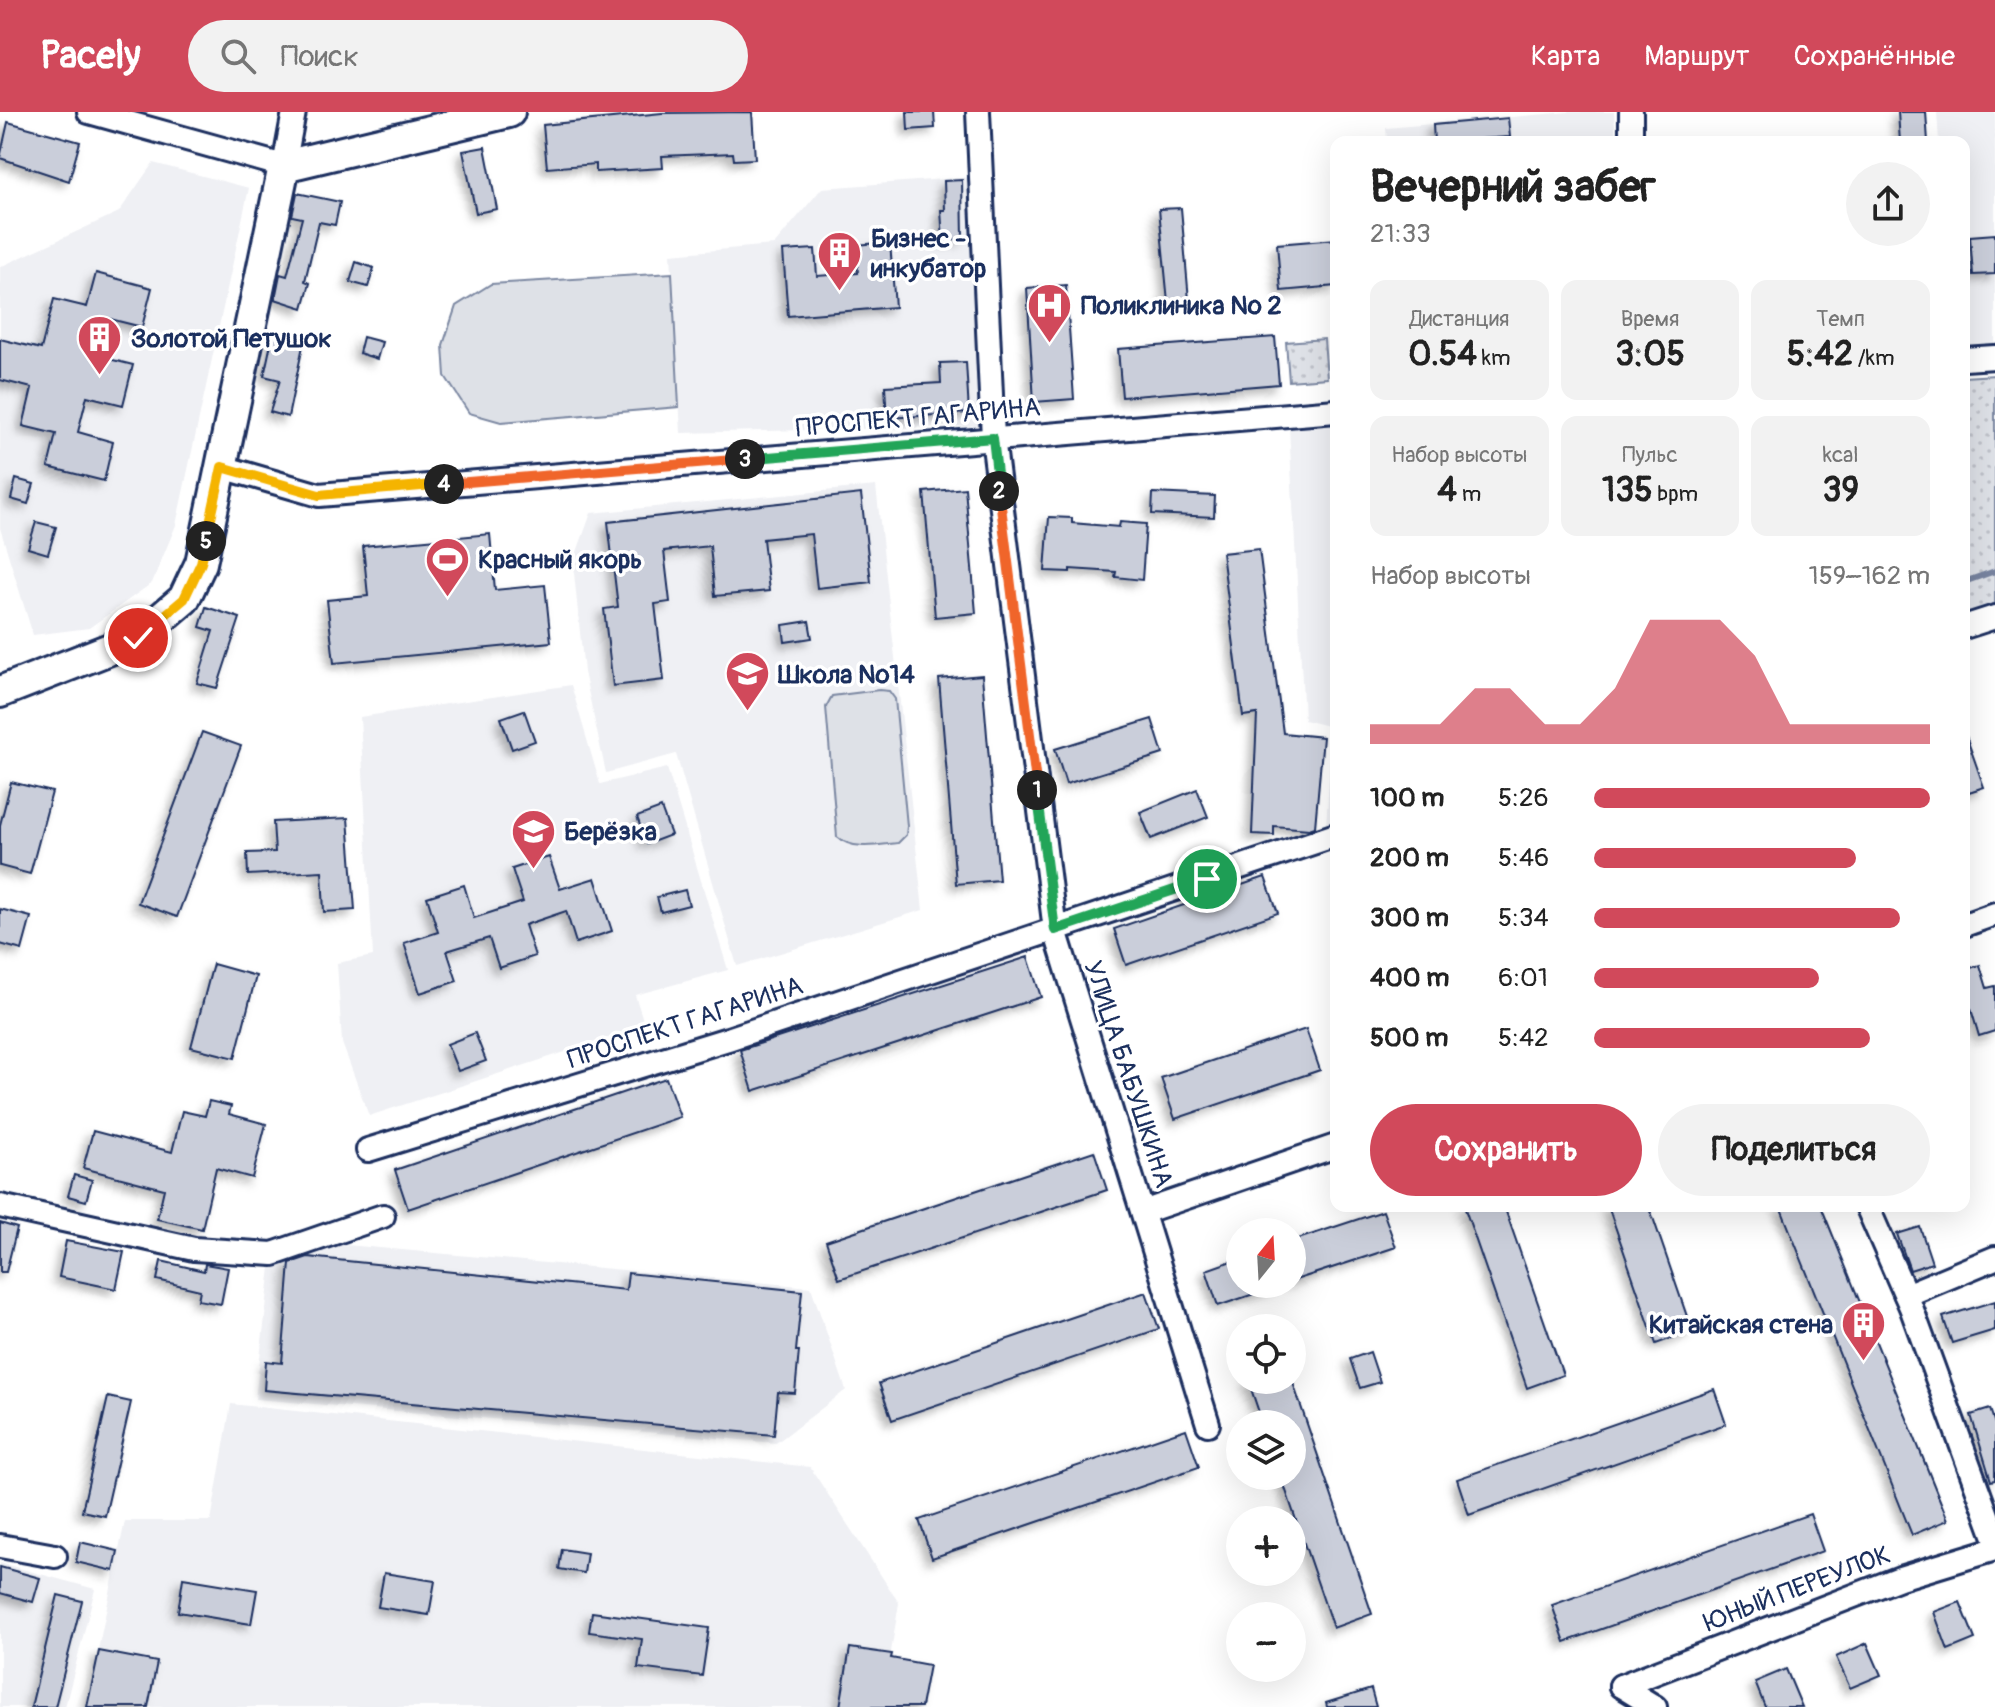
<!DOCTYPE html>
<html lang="ru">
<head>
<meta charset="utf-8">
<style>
	:root { --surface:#fff; --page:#f2f2f2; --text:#222; --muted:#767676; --accent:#d1495b }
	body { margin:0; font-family:Pangolin,sans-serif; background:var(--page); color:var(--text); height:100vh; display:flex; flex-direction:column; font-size:30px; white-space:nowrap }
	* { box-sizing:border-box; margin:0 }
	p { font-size:26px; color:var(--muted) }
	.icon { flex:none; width:44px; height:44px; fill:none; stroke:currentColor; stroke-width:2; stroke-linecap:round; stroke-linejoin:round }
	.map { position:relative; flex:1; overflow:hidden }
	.details { position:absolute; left:1330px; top:24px; width:640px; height:1076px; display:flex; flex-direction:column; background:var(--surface); border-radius:16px; box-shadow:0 8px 32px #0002 }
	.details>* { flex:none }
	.needle { width:52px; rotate:18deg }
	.controls { position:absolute; left:1226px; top:1106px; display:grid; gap:16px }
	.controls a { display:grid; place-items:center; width:80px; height:80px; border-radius:50%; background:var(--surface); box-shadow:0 8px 32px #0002; font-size:40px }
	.pin { position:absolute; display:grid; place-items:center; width:68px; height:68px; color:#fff; margin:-34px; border:4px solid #fff; border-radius:50%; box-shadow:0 2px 8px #0007 }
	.km { position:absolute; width:40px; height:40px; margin:-20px; border-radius:50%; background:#222; color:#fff; font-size:22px; line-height:40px; text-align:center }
	.round { display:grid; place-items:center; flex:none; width:84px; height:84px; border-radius:42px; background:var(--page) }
	.headline { display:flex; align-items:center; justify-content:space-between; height:136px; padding:0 40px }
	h1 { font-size:44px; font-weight:700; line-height:60px }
	.stats { display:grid; grid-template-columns:repeat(3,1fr); gap:12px; height:136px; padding:8px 40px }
	.stats div { display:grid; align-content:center; border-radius:16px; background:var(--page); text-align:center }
	.stats b { font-size:34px; font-weight:700 }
	.stats small { font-size:22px; font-weight:400 }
	.stats p { font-size:22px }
	.chart { height:224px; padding:16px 40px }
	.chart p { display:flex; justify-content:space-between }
	.chart svg { width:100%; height:144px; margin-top:8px; fill:var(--accent); opacity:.7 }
	.action { display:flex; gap:16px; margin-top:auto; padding:16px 40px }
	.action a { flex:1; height:92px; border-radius:48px; background:var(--accent); color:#fff; font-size:32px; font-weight:700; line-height:92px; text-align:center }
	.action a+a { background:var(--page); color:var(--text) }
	ul { padding:0 40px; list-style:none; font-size:26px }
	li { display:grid; grid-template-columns:128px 96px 1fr; align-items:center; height:60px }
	li i { height:20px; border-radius:10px; background:var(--accent) }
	header { display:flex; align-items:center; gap:48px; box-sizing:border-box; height:112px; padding:0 40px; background:var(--accent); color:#fff }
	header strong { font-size:38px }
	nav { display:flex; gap:44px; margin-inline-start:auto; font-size:28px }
	.search { width:560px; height:72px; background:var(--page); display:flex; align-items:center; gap:20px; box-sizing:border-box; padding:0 28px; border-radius:44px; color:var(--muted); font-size:30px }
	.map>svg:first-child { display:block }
	.built { fill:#eff0f4 }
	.grass { fill:url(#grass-dots); stroke:#7c88a2; stroke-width:2 }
	.pitch { fill:#dee1e7; stroke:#7c88a2; stroke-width:2 }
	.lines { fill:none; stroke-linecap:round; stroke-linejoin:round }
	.stream { stroke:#77839f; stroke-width:6 }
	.building { fill:#caceda; stroke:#1b2f5e; stroke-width:2; filter:url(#shadow) }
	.street-casing { stroke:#1b2f5e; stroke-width:28 }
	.secondary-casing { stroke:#1b2f5e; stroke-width:36 }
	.street { stroke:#fff; stroke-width:22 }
	.secondary { stroke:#fff; stroke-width:30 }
	.split-1-casing { stroke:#fff; stroke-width:16 }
	.split-2-casing { stroke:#fff; stroke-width:16 }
	.split-3-casing { stroke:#fff; stroke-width:16 }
	.split-4-casing { stroke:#fff; stroke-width:16 }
	.split-5-casing { stroke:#fff; stroke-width:16 }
	.split-6-casing { stroke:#fff; stroke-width:16 }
	.split-1 { stroke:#22a559; stroke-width:10 }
	.split-2 { stroke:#f0652b; stroke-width:10 }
	.split-3 { stroke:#22a559; stroke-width:10 }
	.split-4 { stroke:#f0652b; stroke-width:10 }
	.split-5 { stroke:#f5b400; stroke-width:10 }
	.split-6 { stroke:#f5b400; stroke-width:10 }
	.labels { text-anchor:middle; stroke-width:7; stroke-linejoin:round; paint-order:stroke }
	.poi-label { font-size:26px; font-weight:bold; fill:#1b2f5e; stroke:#fff; text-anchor:start }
	.street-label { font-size:26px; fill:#1b2f5e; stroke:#fff }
</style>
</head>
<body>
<header>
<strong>Pacely</strong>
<div class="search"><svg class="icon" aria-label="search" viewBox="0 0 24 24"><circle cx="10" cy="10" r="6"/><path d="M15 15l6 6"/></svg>Поиск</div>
<nav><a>Карта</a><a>Маршрут</a><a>Сохранённые</a></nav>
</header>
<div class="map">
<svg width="1995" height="1595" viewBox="0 0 1995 1595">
	<defs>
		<pattern id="grass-dots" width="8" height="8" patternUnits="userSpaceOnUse" patternTransform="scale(2)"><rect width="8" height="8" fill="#dee1e7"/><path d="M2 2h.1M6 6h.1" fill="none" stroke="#bec1c9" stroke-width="1.8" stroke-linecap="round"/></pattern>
		<filter id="shadow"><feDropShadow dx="-5.5" dy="5.5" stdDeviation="4" flood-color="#0004"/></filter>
	</defs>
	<rect width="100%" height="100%" fill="#fff"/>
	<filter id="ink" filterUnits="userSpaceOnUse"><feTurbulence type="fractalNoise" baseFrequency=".0125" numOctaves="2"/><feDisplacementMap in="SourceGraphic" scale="16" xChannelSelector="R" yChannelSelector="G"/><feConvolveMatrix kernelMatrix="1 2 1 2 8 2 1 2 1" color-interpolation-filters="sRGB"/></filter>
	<g filter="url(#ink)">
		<!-- built -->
		<g class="built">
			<polygon points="1568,0 1614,0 1616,30 1387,30 1386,16"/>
			<polygon points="1937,0 1995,0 1995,232 1964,235 1964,30 1939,30"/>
			<polygon points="153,51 249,76 176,413 152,471 89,516 33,523 0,416 0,155 119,100"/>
			<polygon points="971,65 984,314 681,321 671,142 774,133 822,76"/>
			<polygon points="1336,311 1336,712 1326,716 1332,615 1304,608 1289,315"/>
			<polygon points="876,374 923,798 737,854 676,642 606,661 584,560 573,451 591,401"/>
			<polygon points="571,573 600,672 667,656 728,858 635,883 645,914 369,1004 342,931 337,851 373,844 360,605"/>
			<polygon points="324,1131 811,1175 846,1278 776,1331 255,1287 272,1147"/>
			<polygon points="231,1292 810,1355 899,1491 882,1595 86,1595 125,1409 211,1409"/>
			<polygon points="0,1451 95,1477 65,1595 0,1595"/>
		</g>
		<!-- grass -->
		<g class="grass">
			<polygon points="1324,227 1327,266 1289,269 1286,230"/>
			<polygon points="1995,263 1995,495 1964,504 1964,265"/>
		</g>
		<!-- pitch -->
		<g class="pitch">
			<polygon points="672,161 679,295 501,310 469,301 445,264 443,233 456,194 491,172"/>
			<path d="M 879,578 L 889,579 L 895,587 L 907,714 L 906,723 L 898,731 C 878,733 853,739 837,725 L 826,595 L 832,584 Z"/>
		</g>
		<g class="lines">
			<!-- stream -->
			<polyline class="stream" points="1964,470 1995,459"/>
		</g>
		<!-- building -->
		<g class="building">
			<polygon points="752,0 755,47 734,48 733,41 662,44 663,56 596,60 596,52 547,56 543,13 662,1"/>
			<polygon points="907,0 934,0 935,16 908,18"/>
			<polygon points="1898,0 1926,0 1928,30 1900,30"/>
			<polygon points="1508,6 1510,25 1434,30 1433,13"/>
			<polygon points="8,10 80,30 69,69 0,46"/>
			<polygon points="485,35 497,97 476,101 463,39"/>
			<polygon points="962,68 963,127 943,128 941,98 945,98 944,69"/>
			<polygon points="297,81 340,90 335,113 319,110 305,169 310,171 303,196 275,187 280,162 287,164 302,106 292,104"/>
			<polygon points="1181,96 1189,188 1168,190 1159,97"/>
			<polygon points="1995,122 1995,162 1973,163 1970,124"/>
			<polygon points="1336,127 1336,174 1281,179 1277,132"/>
			<polygon points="890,130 895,195 788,204 783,139 815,137 817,164 858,161 856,133"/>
			<polygon points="356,150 374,156 368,175 350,170"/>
			<polygon points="96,161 152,176 142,215 106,206 97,244 133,253 123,293 87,284 78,320 113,330 104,369 48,355 56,322 23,314 32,276 0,268 0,227 41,237 54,187 87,195"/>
			<polygon points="1066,173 1074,287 1034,290 1027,176"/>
			<polygon points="273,222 304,229 288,305 270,300 280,268 264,264"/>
			<polygon points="363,225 382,230 377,247 359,241"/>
			<polygon points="1275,225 1279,272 1122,285 1118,237"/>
			<polygon points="966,250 969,301 887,306 885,274 941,271 940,251"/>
			<polygon points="16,367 34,372 28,392 11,387"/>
			<polygon points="965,376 976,501 935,505 924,380"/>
			<polygon points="1153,381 1215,384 1214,405 1152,402"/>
			<polygon points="861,382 871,470 817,476 811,422 763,427 769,479 715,484 710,434 664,439 670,490 655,492 664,568 613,574 604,497 618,495 608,410"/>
			<polygon points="1049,405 1072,406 1072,411 1119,415 1120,410 1146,412 1142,468 1115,465 1116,460 1070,457 1070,460 1045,459"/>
			<polygon points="36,410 56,415 48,442 28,436"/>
			<polygon points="490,422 495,478 545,473 551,530 334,551 327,488 368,484 363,434"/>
			<polygon points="1259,437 1283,621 1323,625 1315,715 1309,717 1274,714 1274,723 1252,722 1257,602 1243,604 1222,441"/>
			<polygon points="206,495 240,506 217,576 197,571 213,519 200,515"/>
			<polygon points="809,509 812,526 785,530 783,513"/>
			<polygon points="982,563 999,768 956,772 939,567"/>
			<polygon points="524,598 535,629 512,637 501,606"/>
			<polygon points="1152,607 1163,642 1066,672 1055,637"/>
			<polygon points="202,620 241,634 177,805 138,791"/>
			<polygon points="1964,624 1966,624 1984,675 1969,680 1964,665"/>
			<polygon points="11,670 52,680 30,762 0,754 0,713"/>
			<polygon points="1197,677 1208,705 1151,727 1140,700"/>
			<polygon points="661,696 671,723 647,732 637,705"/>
			<polygon points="348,706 355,798 324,800 322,759 248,763 247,741 275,740 273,710"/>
			<polygon points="549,745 560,777 595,766 612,819 576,831 566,799 525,813 535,844 499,856 489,826 447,839 457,869 420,881 404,831 438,820 427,785 464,773 474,806 523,790 512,757"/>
			<polygon points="1265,765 1278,801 1126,853 1114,817"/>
			<polygon points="685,778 689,793 661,800 657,785"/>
			<polygon points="0,797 31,805 22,838 0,832"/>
			<polygon points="1028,845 1041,885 753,979 740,938"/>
			<polygon points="213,852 256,864 235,946 191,935"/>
			<polygon points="1980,853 1987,876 1995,874 1995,919 1979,924 1971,897 1964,899 1964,858"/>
			<polygon points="1306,917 1320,958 1175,1007 1161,966"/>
			<polygon points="475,921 486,949 458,959 447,932"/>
			<polygon points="666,966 680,1005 408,1097 395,1058"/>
			<polygon points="209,989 231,994 229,1002 266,1012 252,1066 216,1056 202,1117 157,1107 164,1077 83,1056 93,1019 172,1040 182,999 205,1004"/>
			<polygon points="1094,1039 1107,1078 839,1167 826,1129"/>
			<polygon points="74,1063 92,1068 86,1089 68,1084"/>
			<polygon points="1464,1094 1504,1094 1563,1263 1527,1276"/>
			<polygon points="1608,1094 1649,1094 1692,1219 1656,1232"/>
			<polygon points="1780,1094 1821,1094 1948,1408 1912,1423"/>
			<polygon points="1383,1099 1396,1135 1292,1169 1292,1129"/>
			<polygon points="0,1111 17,1116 6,1160 0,1160"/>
			<polygon points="1920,1115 1932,1151 1910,1158 1897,1122"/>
			<polygon points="66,1129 124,1140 116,1177 59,1165"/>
			<polygon points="308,1145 626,1178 628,1161 802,1179 796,1239 799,1239 795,1281 778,1280 774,1323 264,1278 266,1249 282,1251 290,1151"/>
			<polygon points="1240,1146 1240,1172 1275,1172 1275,1175 1218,1194 1206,1158"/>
			<polygon points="161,1149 204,1159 205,1152 228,1156 221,1192 198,1188 200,1178 157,1168"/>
			<polygon points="1146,1180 1159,1217 892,1308 879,1271"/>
			<polygon points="1995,1189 1995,1218 1952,1231 1943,1205"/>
			<polygon points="1370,1240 1380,1270 1360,1276 1350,1247"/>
			<polygon points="1248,1268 1292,1268 1372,1502 1333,1516 1281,1364 1292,1364 1292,1312 1263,1312"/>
			<polygon points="1714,1277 1726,1312 1469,1403 1457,1367"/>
			<polygon points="108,1285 131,1290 105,1404 82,1399"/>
			<polygon points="1990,1297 1995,1312 1995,1368 1991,1369 1971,1303"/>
			<polygon points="1186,1317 1199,1355 932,1446 919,1408"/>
			<polygon points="1810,1402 1823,1439 1565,1530 1552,1493"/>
			<polygon points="80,1430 118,1439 114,1459 76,1450"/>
			<polygon points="562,1437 587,1441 584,1461 559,1457"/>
			<polygon points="0,1455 40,1466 33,1490 0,1481"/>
			<polygon points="384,1461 435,1469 429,1503 378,1495"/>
			<polygon points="183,1466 257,1478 251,1512 178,1500"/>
			<polygon points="58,1483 82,1489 55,1595 31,1595"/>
			<polygon points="1960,1490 1975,1527 1948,1538 1934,1500"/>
			<polygon points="592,1500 709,1516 702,1564 638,1556 642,1527 589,1520"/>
			<polygon points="1867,1531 1881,1563 1850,1576 1836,1545"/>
			<polygon points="850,1536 892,1542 891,1546 929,1553 921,1595 840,1595"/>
			<polygon points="99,1539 157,1550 148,1595 87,1595"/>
			<polygon points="1786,1557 1802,1595 1765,1595 1755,1570"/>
			<polygon points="1371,1577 1376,1595 1327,1595 1326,1591"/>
		</g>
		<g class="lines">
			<defs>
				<g id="street">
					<polyline points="89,0 284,54 294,0"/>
					<polyline points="978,0 993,326 1055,818 1208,1312"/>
					<polyline points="1631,30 1631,0"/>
					<polyline points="1964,247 1995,245"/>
					<polyline points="222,355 319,383 1336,299"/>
					<polyline points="1964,515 1995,505"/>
					<polyline points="1964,813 1995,802"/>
					<polyline points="368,1038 728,927 1336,723"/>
					<polyline points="0,1094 194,1137 273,1142 383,1104"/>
					<polyline points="1867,1094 1911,1195 1995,1425"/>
					<polyline points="1143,1100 1336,1034"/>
					<polyline points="1906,1183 1995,1146"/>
					<polyline points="0,1434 55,1444"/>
					<polyline points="1621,1574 1900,1466 1995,1437"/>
					<polyline points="1621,1574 1655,1595"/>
				</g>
				<polyline id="secondary" points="0,580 138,526 184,487 201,451 284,54 509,0"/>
			</defs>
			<!-- street casing -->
			<use href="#street" class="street-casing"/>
			<!-- secondary casing -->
			<use href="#secondary" class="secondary-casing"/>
			<!-- street -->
			<use href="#street" class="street"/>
			<!-- secondary -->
			<use href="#secondary" class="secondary"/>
		</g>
	</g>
	<g class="lines" filter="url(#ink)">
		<defs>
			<polyline id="split-1" points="1037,678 1055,818 1207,767"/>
			<polyline id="split-2" points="999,379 1037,678"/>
			<polyline id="split-3" points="745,347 993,326 999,379"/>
			<polyline id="split-4" points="444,372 745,347"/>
			<polyline id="split-5" points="206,429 222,355 319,383 444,372"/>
			<polyline id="split-6" points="138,526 184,487 201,451 206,429"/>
		</defs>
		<!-- split-1 casing -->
		<use href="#split-1" class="split-1-casing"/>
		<!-- split-2 casing -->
		<use href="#split-2" class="split-2-casing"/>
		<!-- split-3 casing -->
		<use href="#split-3" class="split-3-casing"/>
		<!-- split-4 casing -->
		<use href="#split-4" class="split-4-casing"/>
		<!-- split-5 casing -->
		<use href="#split-5" class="split-5-casing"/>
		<!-- split-6 casing -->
		<use href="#split-6" class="split-6-casing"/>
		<!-- split-1 -->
		<use href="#split-1" class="split-1"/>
		<!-- split-2 -->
		<use href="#split-2" class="split-2"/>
		<!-- split-3 -->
		<use href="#split-3" class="split-3"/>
		<!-- split-4 -->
		<use href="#split-4" class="split-4"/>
		<!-- split-5 -->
		<use href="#split-5" class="split-5"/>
		<!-- split-6 -->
		<use href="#split-6" class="split-6"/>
	</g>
	<!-- icons -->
	<defs>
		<symbol id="building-pin" viewBox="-11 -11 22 30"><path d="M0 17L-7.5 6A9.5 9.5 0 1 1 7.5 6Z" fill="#d1495b" stroke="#fff"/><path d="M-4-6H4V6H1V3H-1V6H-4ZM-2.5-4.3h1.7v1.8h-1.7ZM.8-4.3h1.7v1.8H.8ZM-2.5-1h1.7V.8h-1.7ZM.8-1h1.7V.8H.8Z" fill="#fff"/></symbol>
		<symbol id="hospital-pin" viewBox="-11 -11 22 30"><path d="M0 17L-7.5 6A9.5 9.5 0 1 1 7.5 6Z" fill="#d1495b" stroke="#fff"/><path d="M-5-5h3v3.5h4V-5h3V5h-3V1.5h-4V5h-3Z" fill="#fff"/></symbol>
		<symbol id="stadium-pin" viewBox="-11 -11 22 30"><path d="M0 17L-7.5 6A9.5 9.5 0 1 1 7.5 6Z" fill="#d1495b" stroke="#fff"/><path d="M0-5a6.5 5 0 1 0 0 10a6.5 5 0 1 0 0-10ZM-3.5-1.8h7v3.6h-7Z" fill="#fff"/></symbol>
		<symbol id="school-pin" viewBox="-11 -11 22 30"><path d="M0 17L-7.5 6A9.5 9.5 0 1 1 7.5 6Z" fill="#d1495b" stroke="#fff"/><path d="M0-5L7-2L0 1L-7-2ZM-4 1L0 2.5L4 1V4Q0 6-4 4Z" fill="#fff"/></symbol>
	</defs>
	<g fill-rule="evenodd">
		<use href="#building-pin" x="814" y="116" width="51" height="69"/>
		<use href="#hospital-pin" x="1024" y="168" width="51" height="69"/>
		<use href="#building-pin" x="74" y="200" width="51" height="69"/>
		<use href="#stadium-pin" x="422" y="422" width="51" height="69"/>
		<use href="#school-pin" x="722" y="536" width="51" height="69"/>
		<use href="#school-pin" x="508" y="694" width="51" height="69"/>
		<use href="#building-pin" x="1838" y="1186" width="51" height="69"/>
	</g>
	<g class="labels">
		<!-- poi labels -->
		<g class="poi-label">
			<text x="871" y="135">Бизнес -<tspan x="871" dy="30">инкубатор</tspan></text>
			<text x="1081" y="202">Поликлиника № 2</text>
			<text x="131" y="235">Золотой Петушок</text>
			<text x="478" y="456">Красный якорь</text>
			<text x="778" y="571">Школа №14</text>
			<text x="564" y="728">Берёзка</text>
			<text x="1833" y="1221" text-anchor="end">Китайская стена</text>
		</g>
		<!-- street labels -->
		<g class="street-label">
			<text transform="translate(918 305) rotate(-5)" y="9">ПРОСПЕКТ ГАГАРИНА</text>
			<text transform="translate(685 910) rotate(-18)" y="9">ПРОСПЕКТ ГАГАРИНА</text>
			<text transform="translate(1129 962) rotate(72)" y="9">УЛИЦА БАБУШКИНА</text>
			<text transform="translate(1797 1476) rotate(-21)" y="9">ЮНЫЙ ПЕРЕУЛОК</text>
		</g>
	</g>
</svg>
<div class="controls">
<a><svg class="needle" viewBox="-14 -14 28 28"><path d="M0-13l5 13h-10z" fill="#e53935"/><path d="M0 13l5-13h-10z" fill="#767676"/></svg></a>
<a><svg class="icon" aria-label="locate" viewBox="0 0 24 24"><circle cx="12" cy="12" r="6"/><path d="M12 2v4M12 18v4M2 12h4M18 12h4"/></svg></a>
<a><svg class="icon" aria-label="layers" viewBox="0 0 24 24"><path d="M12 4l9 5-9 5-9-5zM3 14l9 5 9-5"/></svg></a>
<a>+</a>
<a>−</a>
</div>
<div class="pin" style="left:1207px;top:767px;background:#1e9e55"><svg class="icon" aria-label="arrive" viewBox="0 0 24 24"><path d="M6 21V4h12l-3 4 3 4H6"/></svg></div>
<div class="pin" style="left:138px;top:526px;background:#d93025"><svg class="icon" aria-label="check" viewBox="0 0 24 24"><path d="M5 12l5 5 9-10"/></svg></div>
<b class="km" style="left:1037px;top:678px">1</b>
<b class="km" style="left:999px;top:379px">2</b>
<b class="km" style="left:745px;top:347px">3</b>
<b class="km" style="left:444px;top:372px">4</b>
<b class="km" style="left:206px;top:429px">5</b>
<section class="details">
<div class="headline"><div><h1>Вечерний забег</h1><p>21:33</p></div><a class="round"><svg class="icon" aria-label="share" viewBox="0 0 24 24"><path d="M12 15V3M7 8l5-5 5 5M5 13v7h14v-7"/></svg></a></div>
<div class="stats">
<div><p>Дистанция</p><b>0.54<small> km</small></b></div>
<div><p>Время</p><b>3:05</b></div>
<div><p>Темп</p><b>5:42<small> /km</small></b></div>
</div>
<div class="stats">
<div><p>Набор высоты</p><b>4<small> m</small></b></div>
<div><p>Пульс</p><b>135<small> bpm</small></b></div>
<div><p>kcal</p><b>39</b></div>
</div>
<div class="chart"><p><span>Набор высоты</span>159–162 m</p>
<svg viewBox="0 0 160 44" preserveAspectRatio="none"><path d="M0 44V38L10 38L20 38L30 27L40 27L50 38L60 38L70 27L80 6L90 6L100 6L110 17L120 38L130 38L140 38L150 38L160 38V44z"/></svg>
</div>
<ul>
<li><b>100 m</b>5:26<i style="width:100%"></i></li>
<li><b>200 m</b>5:46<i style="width:78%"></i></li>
<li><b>300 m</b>5:34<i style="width:91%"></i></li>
<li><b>400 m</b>6:01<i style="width:67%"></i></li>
<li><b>500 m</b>5:42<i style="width:82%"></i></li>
</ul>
<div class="action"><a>Сохранить</a><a>Поделиться</a></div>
</section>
</div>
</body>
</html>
